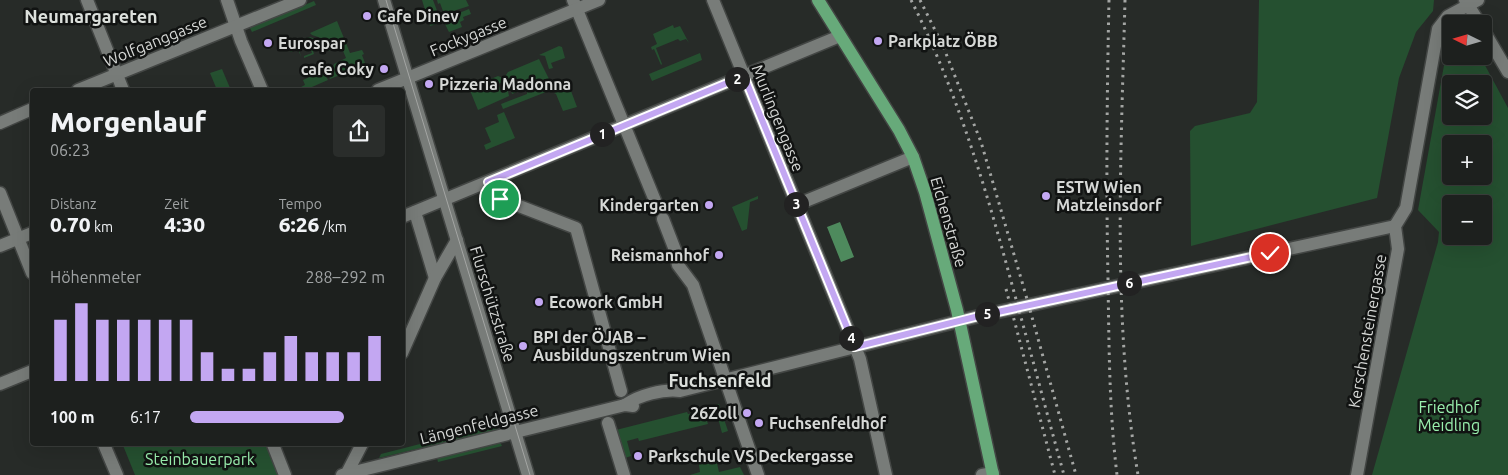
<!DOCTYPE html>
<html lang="de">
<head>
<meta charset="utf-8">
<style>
	:root { --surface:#1d201e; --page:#2a2d2b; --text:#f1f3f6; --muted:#a0a3a4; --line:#3b3e3c; --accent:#c3a7f2 }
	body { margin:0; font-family:Ubuntu,sans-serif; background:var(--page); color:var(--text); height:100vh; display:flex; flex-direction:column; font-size:19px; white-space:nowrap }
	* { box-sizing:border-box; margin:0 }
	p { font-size:16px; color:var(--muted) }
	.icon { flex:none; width:28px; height:28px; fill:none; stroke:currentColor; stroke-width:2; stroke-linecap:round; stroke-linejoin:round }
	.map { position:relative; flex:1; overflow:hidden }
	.sheet { position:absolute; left:30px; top:88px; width:375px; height:358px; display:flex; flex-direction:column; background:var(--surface); border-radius:5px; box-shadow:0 5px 20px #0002,0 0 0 1px var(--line) }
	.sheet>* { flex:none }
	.needle { width:32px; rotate:275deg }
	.fabs { position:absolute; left:1442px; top:15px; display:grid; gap:10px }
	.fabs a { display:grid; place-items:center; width:50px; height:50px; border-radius:5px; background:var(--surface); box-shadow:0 5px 20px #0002,0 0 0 1px var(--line); font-size:25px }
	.pin { position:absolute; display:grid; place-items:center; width:42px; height:42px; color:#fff; margin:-21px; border:2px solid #fff; border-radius:50%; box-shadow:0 1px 5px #0007 }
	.km { position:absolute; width:25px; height:25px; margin:-12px; border-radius:50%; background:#222; color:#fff; font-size:14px; line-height:25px; text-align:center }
	.round { display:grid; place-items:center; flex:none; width:52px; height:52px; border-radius:5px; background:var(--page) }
	.overview { display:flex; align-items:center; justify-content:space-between; height:85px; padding:0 20px }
	h1 { font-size:28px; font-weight:800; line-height:38px }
	.figures { display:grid; grid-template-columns:repeat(3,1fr); gap:8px; height:85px; padding:5px 20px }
	.figures div { display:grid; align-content:center }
	.figures b { font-size:21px; font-weight:800 }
	.figures small { font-size:14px; font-weight:400 }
	.figures p { font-size:14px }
	.chart { height:140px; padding:10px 20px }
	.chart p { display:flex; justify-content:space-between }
	.chart svg { width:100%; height:90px; margin-top:5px; stroke:var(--accent); stroke-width:6 }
	ul { padding:0 20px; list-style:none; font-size:16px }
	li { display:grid; grid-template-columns:80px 60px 1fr; align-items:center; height:38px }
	li i { height:12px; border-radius:6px; background:var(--accent) }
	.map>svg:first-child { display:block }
	.green { fill:#255030; fill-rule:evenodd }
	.water { fill:#4e8a5d }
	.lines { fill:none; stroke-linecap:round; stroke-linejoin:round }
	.minor-casing { stroke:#434644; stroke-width:15 }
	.major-casing { stroke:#434644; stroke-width:15 }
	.minor { stroke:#787c79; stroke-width:12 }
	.major { stroke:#67aa7a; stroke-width:12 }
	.tram { stroke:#a4a6a4; stroke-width:1 }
	.rail { stroke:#a4a6a4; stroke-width:3; stroke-dasharray:2.5 5; stroke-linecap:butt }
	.route-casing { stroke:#fff; stroke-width:10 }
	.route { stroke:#c3a7f2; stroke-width:6 }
	.poi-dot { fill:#c3a7f2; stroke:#111312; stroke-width:2 }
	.labels { text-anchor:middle; stroke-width:5; stroke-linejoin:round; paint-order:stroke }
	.poi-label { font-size:16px; font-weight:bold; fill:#d6d8d6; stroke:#111312; text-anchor:start }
	.street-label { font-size:16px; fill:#d6d8d6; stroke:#111312 }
	.park-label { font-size:16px; fill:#9af0ae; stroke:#111312 }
	.neighbourhood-label { font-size:18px; font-weight:bold; fill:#dce0dc; stroke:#111312 }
</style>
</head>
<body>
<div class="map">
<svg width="1508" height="475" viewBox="0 0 1508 475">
	<rect width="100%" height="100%" fill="#272b28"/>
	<!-- green -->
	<g class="green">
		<polygon points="422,0 433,0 439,16 436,17 438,22 447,18 448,21 455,18 454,15 469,9 471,14 463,17 464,20 460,22 462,27 449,32 444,22 430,26"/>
		<polygon points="437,0 466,0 469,6 444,14 440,3 438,4"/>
		<polygon points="1259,0 1434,0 1433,11 1416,32 1399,78 1377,198 1191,246 1190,131 1195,126 1250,113 1257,102"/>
		<polygon points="314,1 316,5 252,32 250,28"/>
		<polygon points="337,21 350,53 362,50 364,54 362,55 365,63 359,65 360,67 330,79 329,77 334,64 346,58 341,46 328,51 324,39 312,35 310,33"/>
		<polygon points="673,25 674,28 680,26 689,43 686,39 680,41 678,39 656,48 662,64 661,65 654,49 652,50 651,47 657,44 653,34"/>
		<polygon points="310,37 320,41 311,45 314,54 304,58 304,56 312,53 309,45 299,49 301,57 298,49 291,52 288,47 279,51 277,46 292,40 293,44 300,41 299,39 302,38 303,39"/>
		<path d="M 1451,39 L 1451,56 L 1480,56 L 1508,108 L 1508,475 L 1372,475 L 1438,242 L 1439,232 L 1418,210 L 1448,43 ZM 1451,84 L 1484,84 L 1484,116 L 1451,116 ZM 1451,144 L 1484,144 L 1484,176 L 1451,176 ZM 1451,204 L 1484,204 L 1484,236 L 1451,236 Z"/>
		<polygon points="559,46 562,47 565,58 551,63 553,68 549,69 545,56 539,55"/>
		<polygon points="700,53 702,60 652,81 649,74"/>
		<polygon points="539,59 549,79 512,94 511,90 517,87 513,78 507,81 506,75 508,72"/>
		<polygon points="330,68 326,76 328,80 305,90 295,90 305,85 303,80"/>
		<polygon points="222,69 230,88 229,90 217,90 210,73"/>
		<polygon points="498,76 503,78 504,82 498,84 502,93 508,91 509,96 478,110 469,88"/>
		<polygon points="550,82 551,90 503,109 501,104 527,94 527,91"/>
		<polygon points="566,87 568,92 571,91 577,107 563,111 556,94 554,93"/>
		<polygon points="504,112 515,138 486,150 484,145 491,142 485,128 499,122 497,115"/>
		<polygon points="758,196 758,199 750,202 747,229 742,231 732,207"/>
		<polygon points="719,404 728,431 722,433 718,418 707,421 708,424 639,441 638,438 627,441 631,456 625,458 616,430 687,412 688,414 701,412 701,409"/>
		<polygon points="494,425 497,427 496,430 379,458 381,454"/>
		<polygon points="500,442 502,446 438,462 437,458"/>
		<polygon points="122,443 265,443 278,475 135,475"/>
		<polygon points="711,458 712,460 716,459 719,472 740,467 744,475 690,475 700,472 698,459"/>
	</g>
	<!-- water -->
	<polygon class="water" points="840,222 854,257 841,262 827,227"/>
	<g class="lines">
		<defs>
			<g id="minor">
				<polyline points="87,0 123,90"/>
				<polyline points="227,0 241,41 262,90"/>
				<polyline points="384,0 528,475"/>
				<polyline points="573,0 656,203"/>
				<polyline points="713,0 860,359 886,475"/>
				<polyline points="1465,0 1480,24"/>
				<polyline points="1484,31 1508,72"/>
				<polyline points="78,90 300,0"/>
				<polyline points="378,90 599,0"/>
				<polyline points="0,123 32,109"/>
				<polyline points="488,182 501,199 576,228 621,391"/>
				<polyline points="0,193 32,273"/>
				<polyline points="796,205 913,157"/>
				<polyline points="415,212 435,278"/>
				<polyline points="402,217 840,36"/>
				<polyline points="663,219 675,250 678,265 693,285 758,475"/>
				<polyline points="0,246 32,233"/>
				<polyline points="402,353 435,278 457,240"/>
				<polyline points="0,384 32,371"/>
				<path d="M 625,405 C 639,395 663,389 680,391 L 979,316 L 1395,226"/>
				<polyline points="608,423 624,475"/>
				<polyline points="103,442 117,475"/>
				<polyline points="272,442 285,475"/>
				<polyline points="342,475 625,405 633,406"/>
				<polyline points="346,475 363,442"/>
				<polyline points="982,475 993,473"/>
				<polyline points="1357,475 1398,249 1395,226 1406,208 1438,29 1448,16 1478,0"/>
			</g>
			<polyline id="major" points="818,0 899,130 913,157 925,192 957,310 993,475"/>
		</defs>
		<!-- minor casing -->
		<use href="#minor" class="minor-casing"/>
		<!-- major casing -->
		<use href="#major" class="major-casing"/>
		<!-- minor -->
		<use href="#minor" class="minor"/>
		<!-- major -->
		<use href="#major" class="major"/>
		<!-- tram -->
		<polyline class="tram" points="386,0 530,475"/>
		<!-- rail -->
		<g class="rail">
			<path d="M 911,0 C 958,93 987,192 1014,292 C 1031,353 1047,414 1064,475"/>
			<polyline points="920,0 943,46 981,142 1025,292 1076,475"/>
			<path d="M 1109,0 C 1107,93 1106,185 1108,278 C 1109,344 1109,409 1117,475"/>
			<path d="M 1125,0 C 1121,158 1112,319 1138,475"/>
			<polyline points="1006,289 1055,475"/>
		</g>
	</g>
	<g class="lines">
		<defs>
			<polyline id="route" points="500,199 488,182 744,76 855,347 979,316 1270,253"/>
		</defs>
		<!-- route casing -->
		<use href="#route" class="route-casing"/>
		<!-- route -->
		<use href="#route" class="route"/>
	</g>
	<!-- markers -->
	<g class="poi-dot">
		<circle cx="367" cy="16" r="5"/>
		<circle cx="878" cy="41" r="5"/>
		<circle cx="268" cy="43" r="5"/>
		<circle cx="384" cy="69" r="5"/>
		<circle cx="429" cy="84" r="5"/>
		<circle cx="1046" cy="196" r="5"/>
		<circle cx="709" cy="205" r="5"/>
		<circle cx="719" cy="255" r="5"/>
		<circle cx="539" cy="302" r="5"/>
		<circle cx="523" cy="346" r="5"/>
		<circle cx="747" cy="413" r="5"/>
		<circle cx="759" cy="423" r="5"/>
		<circle cx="638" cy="456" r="5"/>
	</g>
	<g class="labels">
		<!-- poi labels -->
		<g class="poi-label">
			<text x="377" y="22">Cafe Dinev</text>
			<text x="888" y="47">Parkplatz ÖBB</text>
			<text x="278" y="49">Eurospar</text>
			<text x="374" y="75" text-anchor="end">cafe Coky</text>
			<text x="439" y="90">Pizzeria Madonna</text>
			<text x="1056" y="193">ESTW Wien<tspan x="1056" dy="18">Matzleinsdorf</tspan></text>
			<text x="699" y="211" text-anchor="end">Kindergarten</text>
			<text x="709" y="261" text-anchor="end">Reismannhof</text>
			<text x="549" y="308">Ecowork GmbH</text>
			<text x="533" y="343">BPI der ÖJAB –<tspan x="533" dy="18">Ausbildungszentrum Wien</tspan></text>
			<text x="737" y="419" text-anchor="end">26Zoll</text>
			<text x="769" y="429">Fuchsenfeldhof</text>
			<text x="648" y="462">Parkschule VS Deckergasse</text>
		</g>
		<!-- street labels -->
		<g class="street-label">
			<text transform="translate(468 36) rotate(-22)" y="6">Fockygasse</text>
			<text transform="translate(155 41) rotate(-22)" y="6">Wolfganggasse</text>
			<text transform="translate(778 118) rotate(68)" y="6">Murlingengasse</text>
			<text transform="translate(949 222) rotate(74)" y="6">Eichenstraße</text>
			<text transform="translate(493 304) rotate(73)" y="6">Flurschützstraße</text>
			<text transform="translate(1367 331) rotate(-80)" y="6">Kerschensteinergasse</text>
			<text transform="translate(479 424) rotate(-14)" y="6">Längenfeldgasse</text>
		</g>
		<!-- park labels -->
		<g class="park-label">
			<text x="1449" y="413">Friedhof<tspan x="1449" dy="18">Meidling</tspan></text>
			<text x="200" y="465">Steinbauerpark</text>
		</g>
		<!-- neighbourhood labels -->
		<g class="neighbourhood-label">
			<text x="91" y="23">Neumargareten</text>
			<text x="720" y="387">Fuchsenfeld</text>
		</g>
	</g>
</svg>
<div class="fabs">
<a><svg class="needle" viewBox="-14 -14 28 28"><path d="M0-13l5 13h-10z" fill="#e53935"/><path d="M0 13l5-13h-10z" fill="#a0a3a4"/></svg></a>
<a><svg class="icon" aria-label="layers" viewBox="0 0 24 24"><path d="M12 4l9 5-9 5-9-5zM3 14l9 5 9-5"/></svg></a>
<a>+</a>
<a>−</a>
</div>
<div class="pin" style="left:500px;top:199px;background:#1e9e55"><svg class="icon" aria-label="arrive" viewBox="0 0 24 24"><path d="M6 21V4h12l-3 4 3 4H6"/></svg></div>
<div class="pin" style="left:1270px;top:253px;background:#d93025"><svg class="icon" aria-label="check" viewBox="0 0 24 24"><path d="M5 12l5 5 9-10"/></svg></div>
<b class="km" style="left:602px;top:134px">1</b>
<b class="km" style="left:737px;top:79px">2</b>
<b class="km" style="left:796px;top:204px">3</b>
<b class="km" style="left:851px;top:338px">4</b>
<b class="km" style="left:987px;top:314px">5</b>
<b class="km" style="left:1129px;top:283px">6</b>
<section class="sheet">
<div class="overview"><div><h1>Morgenlauf</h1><p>06:23</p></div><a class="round"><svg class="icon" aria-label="share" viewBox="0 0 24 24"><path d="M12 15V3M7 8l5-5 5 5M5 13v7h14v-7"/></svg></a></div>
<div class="figures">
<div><p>Distanz</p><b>0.70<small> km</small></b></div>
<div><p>Zeit</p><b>4:30</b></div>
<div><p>Tempo</p><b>6:26<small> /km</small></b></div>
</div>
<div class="chart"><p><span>Höhenmeter</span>288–292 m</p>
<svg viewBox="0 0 160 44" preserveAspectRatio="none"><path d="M5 44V14M15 44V6M25 44V14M35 44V14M45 44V14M55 44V14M65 44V14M75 44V30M85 44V38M95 44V38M105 44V30M115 44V22M125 44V30M135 44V30M145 44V30M155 44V22"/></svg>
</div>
<ul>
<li><b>100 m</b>6:17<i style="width:79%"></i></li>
</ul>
</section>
</div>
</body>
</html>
